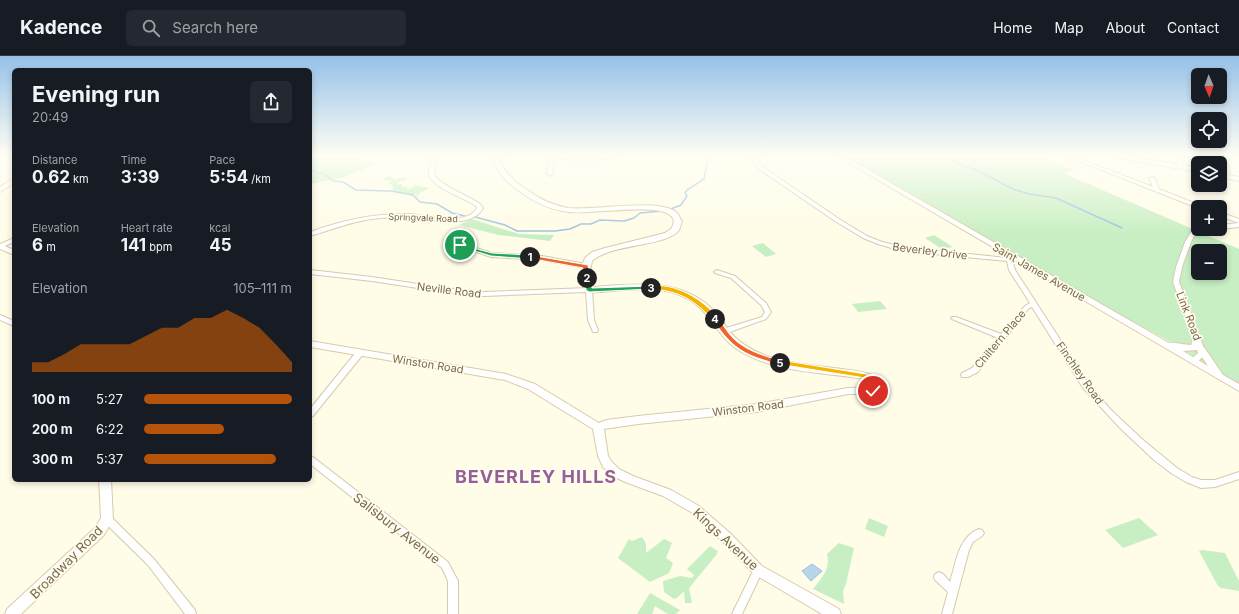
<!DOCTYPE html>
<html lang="en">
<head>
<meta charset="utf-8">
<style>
	:root { --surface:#171b24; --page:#242831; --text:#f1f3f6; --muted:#9ea1a6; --line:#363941; --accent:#b45309 }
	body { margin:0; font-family:Inter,sans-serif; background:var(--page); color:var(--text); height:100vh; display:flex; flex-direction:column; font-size:15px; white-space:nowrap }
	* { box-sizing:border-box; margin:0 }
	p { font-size:13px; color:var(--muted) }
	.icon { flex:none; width:22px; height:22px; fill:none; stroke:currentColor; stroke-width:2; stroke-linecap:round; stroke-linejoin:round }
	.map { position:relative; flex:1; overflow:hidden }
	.side { position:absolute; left:12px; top:12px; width:300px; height:414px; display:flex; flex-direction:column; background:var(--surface); border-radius:6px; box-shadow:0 2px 6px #0003 }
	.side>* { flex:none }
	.needle { width:26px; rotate:178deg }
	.controls { position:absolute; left:1191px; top:12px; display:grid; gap:8px }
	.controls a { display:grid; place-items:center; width:36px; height:36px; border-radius:6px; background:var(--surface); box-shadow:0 2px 6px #0003; font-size:20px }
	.pin { position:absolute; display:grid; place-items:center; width:34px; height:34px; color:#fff; margin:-17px; border:2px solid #fff; border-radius:50%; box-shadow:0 1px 4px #0007 }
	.km { position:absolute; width:20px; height:20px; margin:-10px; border-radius:50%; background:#222; color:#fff; font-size:11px; line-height:20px; text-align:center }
	.round { display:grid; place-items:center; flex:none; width:42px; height:42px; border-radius:6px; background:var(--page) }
	.summary { display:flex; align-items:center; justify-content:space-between; height:68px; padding:0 20px }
	h1 { font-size:22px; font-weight:700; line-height:30px }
	.stats { display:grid; grid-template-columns:repeat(3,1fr); gap:6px; height:68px; padding:4px 20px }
	.stats div { display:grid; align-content:center }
	.stats b { font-size:17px; font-weight:700 }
	.stats small { font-size:11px; font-weight:400 }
	.stats p { font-size:11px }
	.chart { height:112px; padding:8px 20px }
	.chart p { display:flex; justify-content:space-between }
	.chart svg { width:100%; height:72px; margin-top:4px; fill:var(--accent); opacity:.7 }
	ul { padding:0 20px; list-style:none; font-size:13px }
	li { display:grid; grid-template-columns:64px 48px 1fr; align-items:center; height:30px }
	li i { height:10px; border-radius:5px; background:var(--accent) }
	header { display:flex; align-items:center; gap:24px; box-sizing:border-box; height:56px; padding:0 20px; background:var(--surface); border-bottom:1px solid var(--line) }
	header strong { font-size:19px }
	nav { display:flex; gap:22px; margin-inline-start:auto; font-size:14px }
	.search { width:280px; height:36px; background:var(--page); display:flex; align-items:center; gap:10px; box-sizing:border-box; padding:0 14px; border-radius:6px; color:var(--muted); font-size:15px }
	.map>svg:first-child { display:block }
	.green { fill:#c8efc3; fill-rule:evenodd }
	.water { fill:#b8d5eb; stroke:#9dc2de }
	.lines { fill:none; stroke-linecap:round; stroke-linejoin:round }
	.stream { stroke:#9dc2de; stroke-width:1.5 }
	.street-casing { stroke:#d5caad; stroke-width:2 }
	.secondary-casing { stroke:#d9cba9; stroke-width:2 }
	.street { fill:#fff; fill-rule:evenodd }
	.secondary { fill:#fff; fill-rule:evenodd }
	.split-1 { fill:#22a559; stroke:#fff }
	.split-2 { fill:#f0652b; stroke:#fff }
	.split-3 { fill:#22a559; stroke:#fff }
	.split-4 { fill:#f5b400; stroke:#fff }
	.split-5 { fill:#f0652b; stroke:#fff }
	.split-6 { fill:#f5b400; stroke:#fff }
	.labels { text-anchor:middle; stroke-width:3.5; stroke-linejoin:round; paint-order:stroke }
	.far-street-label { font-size:9px; fill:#7c6947; stroke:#fffdef }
	.street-label { font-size:11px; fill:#7c6947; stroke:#fffdef }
	.near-street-label { font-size:13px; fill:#7c6947; stroke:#fffdef }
	.near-district-label { font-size:18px; font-weight:bold; letter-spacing:1px; fill:#955f98; stroke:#fffdef }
</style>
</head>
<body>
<header>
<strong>Kadence</strong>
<div class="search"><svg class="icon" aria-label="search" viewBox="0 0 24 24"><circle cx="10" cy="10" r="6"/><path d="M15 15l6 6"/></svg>Search here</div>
<nav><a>Home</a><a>Map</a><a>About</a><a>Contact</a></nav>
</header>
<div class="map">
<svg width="1239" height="558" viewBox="0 0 1239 558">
	<rect width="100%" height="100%" fill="#fffce7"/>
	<!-- green -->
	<g class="green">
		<polygon points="310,100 352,100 359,105 378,107 342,122 310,128"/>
		<path d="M 845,100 L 1040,100 L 1074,114 L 1063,117 L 1239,193 L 1239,330 L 1176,289 L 1101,248 ZM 1198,195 L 1220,195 L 1220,217 L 1198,217 Z"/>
		<polygon points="389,120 394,122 394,124 405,121 406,125 400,125 396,128 401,128 403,131 410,130 407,131 408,134 415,129 429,132 418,138 419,141 417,141 417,139 393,135 393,130 389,127 392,125 382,124 384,122"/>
		<polygon points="472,163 519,178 554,179 550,185 499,179 459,169"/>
		<polygon points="934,179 953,191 942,193 925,182"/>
		<polygon points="763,187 776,198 766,201 752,190"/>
		<polygon points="880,245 887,253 858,256 852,248"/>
		<polygon points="869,462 888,470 884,481 865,473"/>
		<polygon points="1139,462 1158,479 1123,492 1105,474"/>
		<polygon points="642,481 646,488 646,497 664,483 672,487 666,502 673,507 669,517 650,526 618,502 629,483 632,485"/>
		<path d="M 839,487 L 854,492 L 846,528 L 843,535 L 844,548 L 813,533 C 822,522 831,512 827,498 Z"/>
		<polygon points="710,490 718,495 717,498 689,532 692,547 685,547 684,535 677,542 674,543 664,536 663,525 680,520 692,522 694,519 687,513"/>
		<polygon points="1202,494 1225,497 1239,525 1239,535 1221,532 1218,530 1199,495"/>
		<polygon points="650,537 680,554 676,558 668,558 655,550 652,558 637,558"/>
	</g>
	<!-- water -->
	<polygon class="water" points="812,508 822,515 811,525 802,515"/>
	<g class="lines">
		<!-- stream -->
		<g class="stream">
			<polyline points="940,100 978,115 1013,133 1029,138 1056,142 1122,172"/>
			<polyline points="310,114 324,118 333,125 343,126 356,134 391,135 413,139 420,146 437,148 452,157 465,160"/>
			<polyline points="671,153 681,149 687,140 685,137 687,134 704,123 708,100"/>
			<polyline points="475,161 505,169 517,175 555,175 570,173 581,168 591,168 600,164 624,165 634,162 640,157 661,155"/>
		</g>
		<defs>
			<g id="street">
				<path d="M 433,100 L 437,100 C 436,105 433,113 435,119 C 437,128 471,141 480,148 L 483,152 C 471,174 432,163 411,162 C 398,161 385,161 372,163 C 350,166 331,174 310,180 L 310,176 C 342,164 375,157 410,158 C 424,159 438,163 453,162 C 462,162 472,161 477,152 L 476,150 C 465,142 433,132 429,119 C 428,113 431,105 433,100 Z"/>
				<path d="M 550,100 C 561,100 571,103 581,103 C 594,104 607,100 619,100 L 617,101 L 582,106 L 554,101 L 553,118 L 550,120 L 547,118 Z"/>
				<polygon points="749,100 753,100 763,111 839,163 867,180 882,186 895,189 923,193 1016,203 1017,204 1016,205 1013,206 1015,214 1089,328 1110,353 1143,384 1177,412 1192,421 1201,424 1215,424 1239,416 1239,423 1215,431 1201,432 1186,426 1171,417 1154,404 1120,372 1083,332 1032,251 1029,252 978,316 968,321 962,321 961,319 962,317 972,312 998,282 952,263 951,262 952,261 956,261 1001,278 1025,250 1030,247 1009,214 1007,205 923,197 895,193 878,188 863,182 835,165 759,113"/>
				<polygon points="1066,100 1072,100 1153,131 1149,122 1154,121 1159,133 1204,151 1198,152"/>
				<polygon points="1177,100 1181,100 1182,111 1178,110"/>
				<polygon points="1220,156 1239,163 1239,167 1220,160"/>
				<polygon points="1239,167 1239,171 1220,173 1220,169"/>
				<polygon points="1198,173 1206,173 1195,178 1191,186 1182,211 1179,226 1206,298 1196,307 1193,307 1189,305 1198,297 1197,293 1173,226 1176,211 1185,186 1191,176"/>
				<polygon points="14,182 14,186 0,192 0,188"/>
				<polygon points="460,187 492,197 542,200 586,208 589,210 586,212 542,204 491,201 458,190 457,189"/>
				<polygon points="310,214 372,221 444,232 484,236 589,232 592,234 594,264 598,274 597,276 593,276 588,264 586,236 484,240 444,236 372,225 310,218"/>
				<polygon points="717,214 735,220 766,247 771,256 766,263 727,277 723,277 722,275 723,273 762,261 765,256 761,249 731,222 715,217 714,216 715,215"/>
				<polygon points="0,259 14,265 14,270 0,264"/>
				<polygon points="357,295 363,295 364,297 313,360 310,361 310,353"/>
				<polygon points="310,400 313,401 448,506 458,525 458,558 448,558 448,525 442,512 310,408"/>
				<polygon points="107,459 110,460 154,503 195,554 196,558 185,558 148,509 104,466 102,463 104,460"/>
				<path d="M 979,473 L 982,474 L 984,477 L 982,480 L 973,486 L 969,494 L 952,558 L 942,558 L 948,536 L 935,524 L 934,521 L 935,518 L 939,516 L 943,518 L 950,526 C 956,507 958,481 979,473 Z"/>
				<polygon points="758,510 761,511 763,514 742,558 732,558 755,511"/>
			</g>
			<g id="secondary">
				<path d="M 491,100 L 497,100 C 503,114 511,123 524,132 C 538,142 551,149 568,152 C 593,155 661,141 677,157 C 679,159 680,163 682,165 C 681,168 680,172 679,174 C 667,191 612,187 592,205 L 590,215 L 593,231 C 632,228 677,222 709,250 C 717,257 723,267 730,276 C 741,289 757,297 773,302 C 796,309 819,310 842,313 C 851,314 861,315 869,318 C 876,320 882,324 883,332 L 881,334 L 873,338 L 848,338 L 757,356 L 638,368 L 604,373 L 608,400 L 611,405 L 619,413 L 633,420 L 671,434 L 699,450 L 731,478 L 762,510 L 839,553 L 841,558 L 822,558 L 754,518 L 723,486 L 691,456 L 663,440 L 625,426 L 611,419 L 603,411 L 598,400 L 593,373 L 528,333 L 505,324 L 310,291 L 310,285 L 506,318 L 535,328 L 599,367 L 606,364 L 638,360 L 757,348 L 848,332 L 873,331 L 871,327 L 864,323 C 823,316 769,317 734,291 C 712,274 709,249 677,238 C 657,231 634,233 613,235 C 605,235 594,238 586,236 L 583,219 L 583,207 L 585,202 L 592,196 L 605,192 L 665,177 L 672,172 L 674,165 C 673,163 673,161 671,160 C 658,146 590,159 569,156 C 550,154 534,146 519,135 C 506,126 496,115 491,100 Z"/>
				<path d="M 837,100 L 844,100 L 1169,287 C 1174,286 1184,289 1191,289 L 1194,281 L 1200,281 L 1202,283 L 1200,290 L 1204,291 L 1223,319 L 1239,328 L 1239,335 ZM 1197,294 L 1198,295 L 1208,310 L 1183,295 Z"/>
				<polygon points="1116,100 1129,100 1198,112 1198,116 1119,102"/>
				<polygon points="1220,117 1239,121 1239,125 1220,121"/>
				<polygon points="14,122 14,127 0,136 0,131"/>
				<polygon points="0,188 14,194 14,199 0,193"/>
				<polygon points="99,424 111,424 113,463 104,479 21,558 5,558 7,553 96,471 101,462"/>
			</g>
		</defs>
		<!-- street casing -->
		<use href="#street" class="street-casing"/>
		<!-- secondary casing -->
		<use href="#secondary" class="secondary-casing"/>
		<!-- street -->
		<use href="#street" class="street"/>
		<!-- secondary -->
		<use href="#secondary" class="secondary"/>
	</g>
	<!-- sky -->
	<linearGradient id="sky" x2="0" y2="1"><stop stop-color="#95c1e9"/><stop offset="0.56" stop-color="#fffef4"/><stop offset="1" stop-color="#fffef4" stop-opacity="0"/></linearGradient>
	<rect width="1239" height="178" fill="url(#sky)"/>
	<!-- split-1 -->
	<polygon class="split-1" points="458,188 492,197 530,199 533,201 530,203 491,200 458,190"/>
	<!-- split-2 -->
	<polygon class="split-2" points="530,199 588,209 590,222 585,223 583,212 528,202 527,201"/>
	<!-- split-3 -->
	<polygon class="split-3" points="585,221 590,222 592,232 651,230 654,232 651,233 589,236 586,234"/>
	<!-- split-4 -->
	<path class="split-4" d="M 649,230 C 675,226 703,243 719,263 L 713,264 C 694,244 680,235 651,233 L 649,233 Z"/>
	<!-- split-5 -->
	<path class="split-5" d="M 713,262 L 718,262 C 723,268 727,276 733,282 C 746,295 765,300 782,305 L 782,308 C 777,309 772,307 767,305 C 739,297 729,287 712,263 Z"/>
	<!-- split-6 -->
	<polygon class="split-6" points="780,304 866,318 875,321 881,328 881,332 873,337 870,335 874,331 874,329 865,322 778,308 777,307"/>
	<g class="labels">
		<!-- far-street labels -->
		<g class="far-street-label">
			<text transform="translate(423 162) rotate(2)" y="3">Springvale Road</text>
		</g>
		<!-- street labels -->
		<g class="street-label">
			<text transform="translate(930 195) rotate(7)" y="4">Beverley Drive</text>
			<text transform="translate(1039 216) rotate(30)" y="4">Saint James Avenue</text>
			<text transform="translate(449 234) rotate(7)" y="4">Neville Road</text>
			<text transform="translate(1189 260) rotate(69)" y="4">Link Road</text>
			<text transform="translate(1000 283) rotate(-50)" y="4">Chiltern Place</text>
			<text transform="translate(428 308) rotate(9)" y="4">Winston Road</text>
			<text transform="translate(1080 317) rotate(55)" y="4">Finchley Road</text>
			<text transform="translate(748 352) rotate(-7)" y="4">Winston Road</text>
		</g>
		<!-- near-street labels -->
		<g class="near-street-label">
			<text transform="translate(397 472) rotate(38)" y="5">Salisbury Avenue</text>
			<text transform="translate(726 483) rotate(43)" y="5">Kings Avenue</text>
			<text transform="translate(66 506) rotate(-45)" y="5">Broadway Road</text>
		</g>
		<!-- near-district labels -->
		<g class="near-district-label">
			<text x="536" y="427">BEVERLEY HILLS</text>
		</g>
	</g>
</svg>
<div class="controls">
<a><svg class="needle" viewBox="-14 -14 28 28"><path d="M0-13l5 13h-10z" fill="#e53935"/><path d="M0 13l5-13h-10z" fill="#9ea1a6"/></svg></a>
<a><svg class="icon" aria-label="locate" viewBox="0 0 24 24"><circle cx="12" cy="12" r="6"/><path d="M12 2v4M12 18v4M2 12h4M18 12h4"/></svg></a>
<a><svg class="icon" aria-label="layers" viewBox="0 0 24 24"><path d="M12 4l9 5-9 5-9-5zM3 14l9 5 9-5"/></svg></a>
<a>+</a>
<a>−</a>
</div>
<div class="pin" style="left:460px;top:189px;background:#1e9e55"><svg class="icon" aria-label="arrive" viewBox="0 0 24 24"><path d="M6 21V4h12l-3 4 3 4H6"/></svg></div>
<div class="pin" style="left:873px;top:335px;background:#d93025"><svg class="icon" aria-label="check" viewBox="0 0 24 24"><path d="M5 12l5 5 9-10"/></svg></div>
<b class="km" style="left:530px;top:201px">1</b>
<b class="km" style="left:587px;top:222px">2</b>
<b class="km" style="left:651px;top:232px">3</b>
<b class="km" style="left:715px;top:263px">4</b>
<b class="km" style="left:780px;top:307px">5</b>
<section class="side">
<div class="summary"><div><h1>Evening run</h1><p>20:49</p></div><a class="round"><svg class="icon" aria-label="share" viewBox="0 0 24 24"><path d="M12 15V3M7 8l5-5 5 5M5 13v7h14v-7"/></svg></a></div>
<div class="stats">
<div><p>Distance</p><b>0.62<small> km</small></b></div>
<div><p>Time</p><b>3:39</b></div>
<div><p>Pace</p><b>5:54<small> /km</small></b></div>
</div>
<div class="stats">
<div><p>Elevation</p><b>6<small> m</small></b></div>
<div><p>Heart rate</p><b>141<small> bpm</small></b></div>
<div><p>kcal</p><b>45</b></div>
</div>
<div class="chart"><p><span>Elevation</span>105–111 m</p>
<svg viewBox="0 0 160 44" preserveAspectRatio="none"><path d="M0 44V38L10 38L20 33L30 27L40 27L50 27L60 27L70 22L80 17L90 17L100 11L110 11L120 6L130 11L140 17L150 27L160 38V44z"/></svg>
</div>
<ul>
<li><b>100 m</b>5:27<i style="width:100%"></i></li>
<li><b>200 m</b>6:22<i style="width:54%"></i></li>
<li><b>300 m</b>5:37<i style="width:89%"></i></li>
</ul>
</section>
</div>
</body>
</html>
